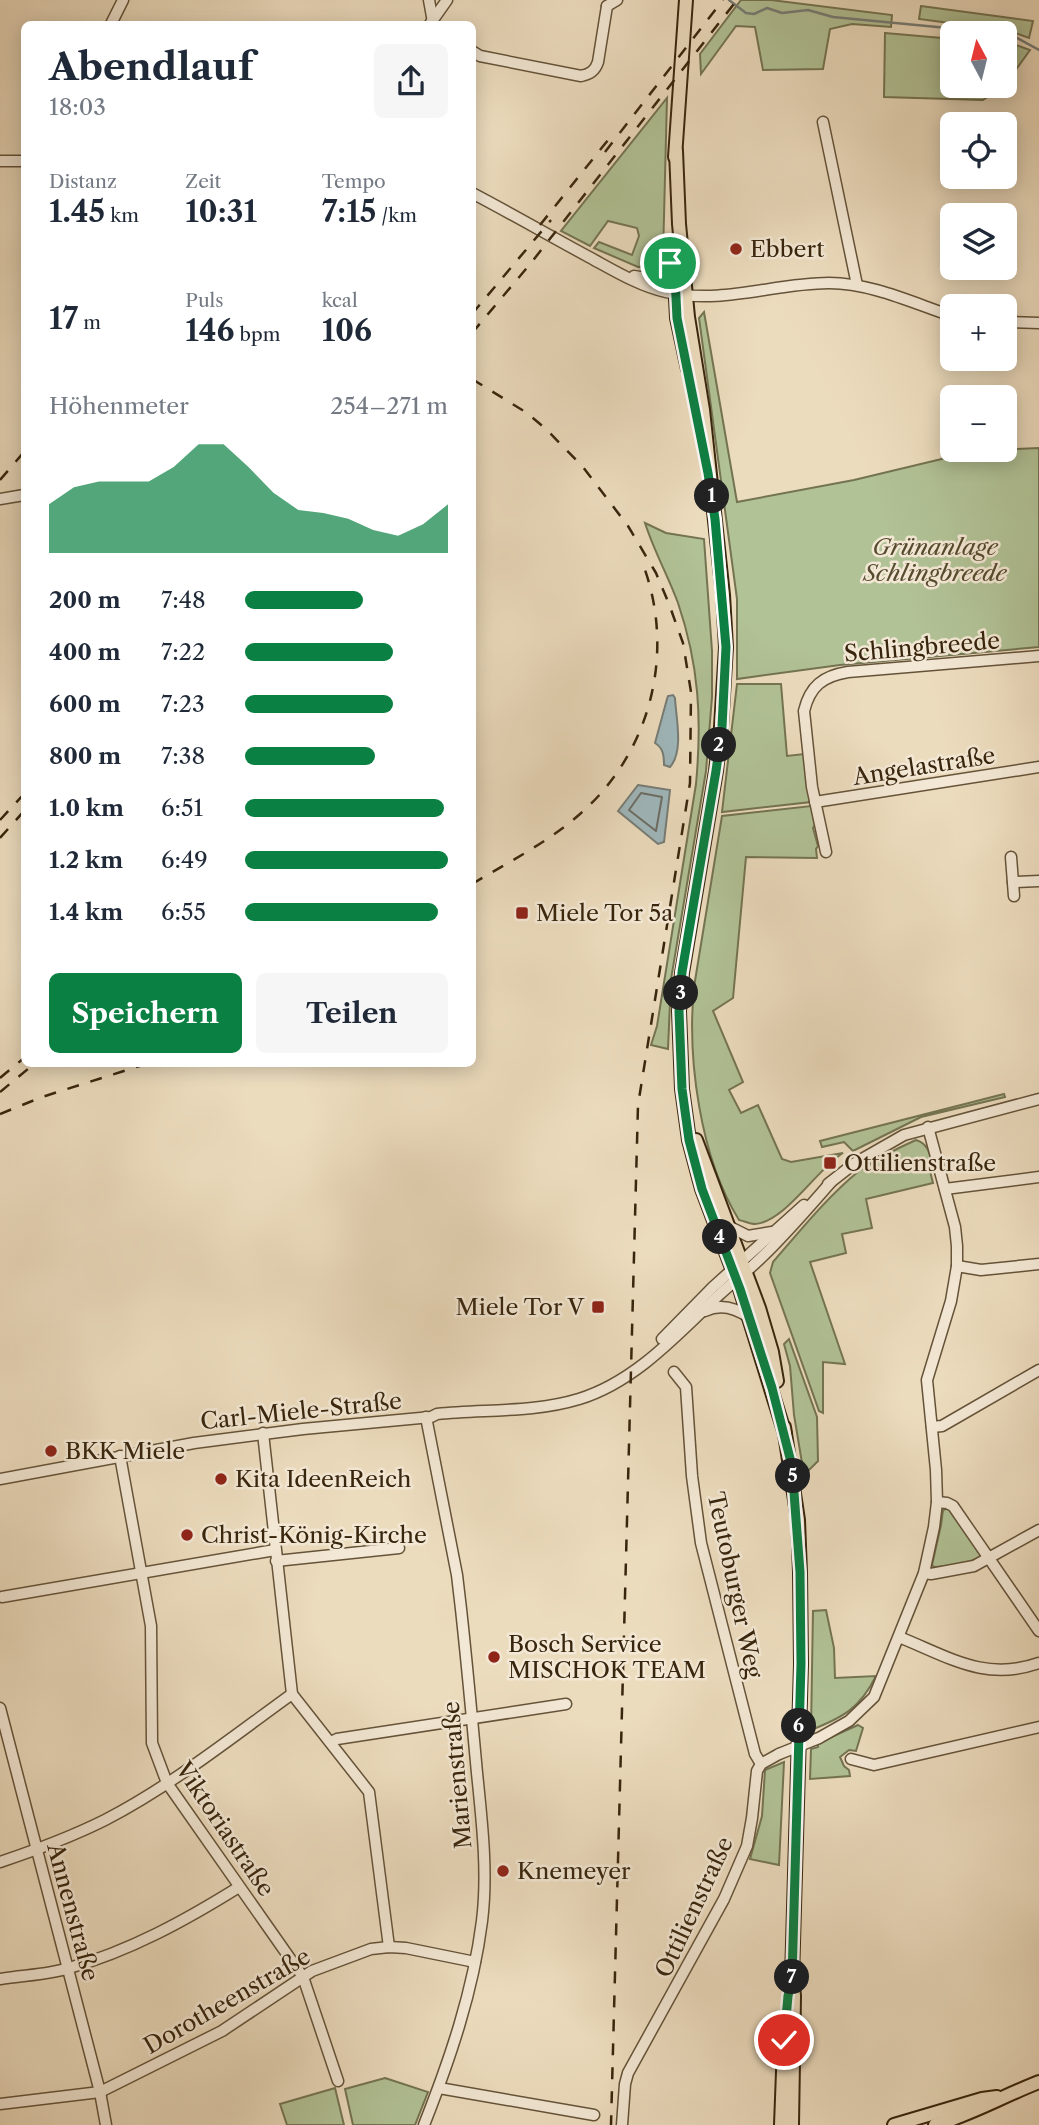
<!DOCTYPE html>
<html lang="de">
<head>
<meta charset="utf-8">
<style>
	:root { --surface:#fff; --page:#f6f6f7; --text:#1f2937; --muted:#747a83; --accent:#0b8043 }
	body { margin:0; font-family:"Libre Caslon Text",serif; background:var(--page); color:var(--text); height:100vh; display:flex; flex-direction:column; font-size:26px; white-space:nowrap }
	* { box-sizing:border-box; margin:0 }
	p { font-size:23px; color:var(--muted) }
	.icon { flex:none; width:38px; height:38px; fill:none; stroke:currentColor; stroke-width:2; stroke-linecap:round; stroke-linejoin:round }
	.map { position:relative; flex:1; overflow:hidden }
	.drawer { position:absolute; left:21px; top:21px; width:455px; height:1046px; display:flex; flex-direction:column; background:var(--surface); border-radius:10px; box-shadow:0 4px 18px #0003 }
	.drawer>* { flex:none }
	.needle { width:46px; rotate:353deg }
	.controls { position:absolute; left:940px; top:21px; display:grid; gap:14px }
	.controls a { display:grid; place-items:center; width:77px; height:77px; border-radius:10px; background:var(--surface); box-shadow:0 4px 18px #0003; font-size:35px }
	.pin { position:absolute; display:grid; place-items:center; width:60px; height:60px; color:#fff; margin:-30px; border:4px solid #fff; border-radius:50%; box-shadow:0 2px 7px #0007 }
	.km { position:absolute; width:35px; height:35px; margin:-18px; border-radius:50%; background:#222; color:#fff; font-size:19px; line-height:35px; text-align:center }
	.round { display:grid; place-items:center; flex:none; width:74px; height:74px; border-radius:10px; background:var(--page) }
	.overview { display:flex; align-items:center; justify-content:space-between; height:119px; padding:0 28px }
	h1 { font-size:38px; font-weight:700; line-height:52px }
	.stats { display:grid; grid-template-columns:repeat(3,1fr); gap:10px; height:119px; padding:7px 28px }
	.stats div { display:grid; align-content:center }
	.stats b { font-size:30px; font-weight:700 }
	.stats small { font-size:19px; font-weight:400 }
	.stats p { font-size:19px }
	.chart { height:196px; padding:14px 28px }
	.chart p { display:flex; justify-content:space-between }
	.chart svg { width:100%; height:126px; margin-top:7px; fill:var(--accent); opacity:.7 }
	.action { display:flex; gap:14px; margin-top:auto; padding:14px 28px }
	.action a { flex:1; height:80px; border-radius:10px; background:var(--accent); color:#fff; font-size:28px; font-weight:700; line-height:80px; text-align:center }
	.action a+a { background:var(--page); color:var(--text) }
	ul { padding:0 28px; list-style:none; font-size:23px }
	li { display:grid; grid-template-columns:112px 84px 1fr; align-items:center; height:52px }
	li i { height:18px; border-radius:9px; background:var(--accent) }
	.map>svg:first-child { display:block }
	.green { fill:#b1c296; stroke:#747452; stroke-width:2 }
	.water { fill:#9fb8bd; stroke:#767d77; stroke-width:2 }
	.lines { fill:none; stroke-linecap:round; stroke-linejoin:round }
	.shore { stroke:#6c6e65; stroke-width:2 }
	.stream { stroke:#767d77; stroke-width:2.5 }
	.minor-casing { stroke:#655339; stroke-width:13 }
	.major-casing { stroke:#38250d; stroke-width:16 }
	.minor { stroke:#f3e8d5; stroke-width:10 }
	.major { stroke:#ecdcbe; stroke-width:12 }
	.rail { stroke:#38250d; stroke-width:2.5; stroke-dasharray:12 12; stroke-linecap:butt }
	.minor-bridge-casing { stroke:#655339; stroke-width:13; stroke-linecap:butt }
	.minor-bridge { stroke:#f3e8d5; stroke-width:10 }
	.route-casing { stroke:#fff; stroke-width:14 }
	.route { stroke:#0b8043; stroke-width:9 }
	.poi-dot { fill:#8f2418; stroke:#f3e8d5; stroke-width:2.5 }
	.labels { text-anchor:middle; stroke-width:5; stroke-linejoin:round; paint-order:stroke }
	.poi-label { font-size:23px; fill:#38250d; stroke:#f3e8d5; text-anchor:start }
	.park-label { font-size:23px; font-style:italic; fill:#564c2f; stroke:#f3e8d5 }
	.street-label { font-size:23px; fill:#38250d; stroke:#f3e8d5 }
</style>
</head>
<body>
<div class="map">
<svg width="1039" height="2125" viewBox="0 0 1039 2125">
	<rect width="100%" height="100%" fill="#ecdcbe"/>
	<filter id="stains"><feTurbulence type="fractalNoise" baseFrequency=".00286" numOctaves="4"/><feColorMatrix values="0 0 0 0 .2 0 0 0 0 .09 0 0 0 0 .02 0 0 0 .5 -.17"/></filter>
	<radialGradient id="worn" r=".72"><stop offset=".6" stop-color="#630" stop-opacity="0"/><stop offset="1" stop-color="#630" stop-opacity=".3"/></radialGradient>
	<!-- green -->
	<g class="green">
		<polygon points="741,0 771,0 892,15 891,27 852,24 830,29 823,69 763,70 755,27 736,26 701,74 700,54"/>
		<polygon points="921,6 1033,21 1029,38 1010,31 919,19"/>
		<polygon points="885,33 942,38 952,36 952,86 1003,86 983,100 884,97"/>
		<polygon points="1005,41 1030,50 1005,85 1004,41"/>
		<polygon points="667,98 663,256 653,266 638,267 594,248 599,242 632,255 639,236 637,228 608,221 590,246 561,231"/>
		<polygon points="704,312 737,502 854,480 975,451 1039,448 1039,647 840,665 737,679 737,599 699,318"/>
		<path d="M 645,523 L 666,533 L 704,539 L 712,651 L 712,697 L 706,771 L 671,979 L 668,1049 L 651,1045 L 657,1026 L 696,784 C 702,719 699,665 678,603 C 668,576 654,551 645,523 Z"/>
		<polygon points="737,684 781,684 787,756 804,754 811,802 722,812"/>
		<path d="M 811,806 L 815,825 L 813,828 L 818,846 L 816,849 L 817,858 L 746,857 L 733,998 L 713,1011 L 743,1082 L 729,1090 L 741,1113 L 758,1105 L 782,1159 L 791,1162 L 843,1153 C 817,1169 785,1222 755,1224 C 750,1224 744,1221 739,1220 C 700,1157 687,1059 694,987 L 722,816 Z"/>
		<polygon points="1004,1094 1005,1097 921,1117 853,1151 844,1142 822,1147 820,1141"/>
		<path d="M 916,1140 C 930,1144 930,1157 934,1170 L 930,1171 L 933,1183 L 866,1199 L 872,1228 L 842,1234 L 846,1253 L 810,1262 L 845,1364 L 823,1362 L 823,1413 L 819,1411 L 770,1273 L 773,1262 C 800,1231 827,1197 859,1171 C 877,1158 896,1149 916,1140 Z"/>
		<polygon points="789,1339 817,1417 818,1461 804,1475 794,1415 790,1366 784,1344"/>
		<polygon points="949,1508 982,1557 957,1566 934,1567 932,1565 941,1525 943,1510"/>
		<path d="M 826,1610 L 834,1648 L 835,1678 L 876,1676 C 860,1708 844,1717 811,1730 L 813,1611 Z"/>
		<polygon points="858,1725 863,1728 856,1751 849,1750 840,1757 844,1766 849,1770 850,1776 810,1779 811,1749 818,1747 818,1743"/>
		<polygon points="784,1762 779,1865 750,1859 762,1816 765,1770"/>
		<polygon points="385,2078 428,2092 415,2125 353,2125 345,2089"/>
		<polygon points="335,2088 344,2125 287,2125 280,2104"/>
	</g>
	<!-- water -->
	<g class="water">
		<path d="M 673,695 L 675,698 C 676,718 684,751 670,767 L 664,765 C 664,755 663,748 655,743 L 667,699 L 668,696 Z"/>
		<polygon points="638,785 670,790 664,842 658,844 618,811"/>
	</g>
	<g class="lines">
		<!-- shore -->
		<polygon class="shore" points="641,793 662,797 656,831 629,810"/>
		<!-- stream -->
		<polyline class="stream" points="729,0 746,13 754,14 767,8 782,13 808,10 833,17 1010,34 1039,50"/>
		<defs>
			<g id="minor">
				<polyline points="429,0 433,22"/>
				<polyline points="607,6 617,0"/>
				<polyline points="111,24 123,0"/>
				<polyline points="430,24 447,0"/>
				<path d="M 472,51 L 480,56 L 581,76 C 590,74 595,71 598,62 L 607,6"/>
				<polyline points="823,122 857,285"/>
				<polyline points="0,161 24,161"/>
				<path d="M 472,193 C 512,214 550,236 589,257 C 613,270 639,286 666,292 C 722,305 774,283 829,283 C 871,283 913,303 952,316"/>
				<path d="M 634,276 C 652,280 666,273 674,257"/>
				<polyline points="1004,322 1039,323"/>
				<polyline points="0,499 24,495"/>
				<polyline points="815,802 1039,767"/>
				<path d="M 826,852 L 812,787 L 804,711 C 810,686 823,676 848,672 L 1039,656"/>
				<polyline points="1011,857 1014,896"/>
				<polyline points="1013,882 1039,881"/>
				<polyline points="828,1184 855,1163 904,1135 1039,1099"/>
				<polyline points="945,1189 1039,1177"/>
				<polyline points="728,1226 748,1236 772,1232"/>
				<polyline points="957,1266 981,1270 1039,1264"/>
				<path d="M 705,1311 C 721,1303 736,1308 750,1318"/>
				<polyline points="662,1339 713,1287 804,1205"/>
				<polyline points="674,1372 686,1387 692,1476 701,1543 755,1754 761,1764"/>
				<polyline points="932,1427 942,1426 1039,1370"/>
				<polyline points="263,1433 292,1694 369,1792 389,1947"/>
				<polyline points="120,1456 151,1626 152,1743 167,1783 303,1977 338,2081"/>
				<path d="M 0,1479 L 194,1443 L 303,1429 L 431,1417 L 437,1414 C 484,1409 533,1413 579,1399 C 635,1382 678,1334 719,1295 C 733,1282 749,1270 763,1256 C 787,1233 809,1207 831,1182"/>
				<polyline points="937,1502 947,1503 953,1506 1039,1631"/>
				<polyline points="276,1561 399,1548"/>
				<polyline points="924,1573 931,1574 974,1566 1039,1530"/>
				<polyline points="2,1597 275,1550"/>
				<path d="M 899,1637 C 949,1657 985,1682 1039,1663"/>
				<polyline points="0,1708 100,2092 106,2125"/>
				<polyline points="819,1738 849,1721 874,1697 924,1573 934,1527 937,1502 936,1470 927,1380 951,1301 957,1266 957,1246 955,1227 928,1127"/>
				<polyline points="331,1742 337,1739 566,1704"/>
				<polyline points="851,1759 874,1765 1039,1727"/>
				<path d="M 0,1862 C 36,1850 71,1837 105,1820 C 171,1786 231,1738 292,1694"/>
				<path d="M 0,1979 C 23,1975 48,1975 69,1968 C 130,1951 186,1920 239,1887"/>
				<polyline points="439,2088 594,2115"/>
				<polyline points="0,2104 100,2092 222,2031 312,1971 371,1949 389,1947 406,1948 475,1962"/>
				<path d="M 424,2125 C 450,2059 473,1992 482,1921 C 488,1873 482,1822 477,1773 C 472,1718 467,1664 461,1609 L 457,1575 L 426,1417"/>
				<polyline points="622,2125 625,2084 628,2073 724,1899 747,1846 752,1818 757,1771 761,1764 779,1754"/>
			</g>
			<g id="major">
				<polyline points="676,151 679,224 688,317 703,410 723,595 726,647 721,727 716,771 682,973 679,1011 682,1089 689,1140 702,1189 740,1289 785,1434"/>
				<polyline points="675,157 686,0"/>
				<polyline points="673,241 677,318 688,369"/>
				<polyline points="696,1140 759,1308 772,1352 777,1381"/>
				<polyline points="784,1427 798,1520 800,1572 801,1664 792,1978 794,1996 792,2125"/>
				<polyline points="781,2125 784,2045"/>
				<polyline points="894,2125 982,2099 997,2097"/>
				<path d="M 935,2125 C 972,2114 1003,2096 1039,2082"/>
			</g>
		</defs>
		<!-- minor casing -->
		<use href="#minor" class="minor-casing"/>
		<!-- major casing -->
		<use href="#major" class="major-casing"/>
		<!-- minor -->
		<use href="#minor" class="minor"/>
		<!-- major -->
		<use href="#major" class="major"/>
		<!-- rail -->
		<g class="rail">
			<polyline points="605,152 723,0"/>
			<polyline points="540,225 608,140"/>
			<polyline points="472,314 551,220"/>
			<polyline points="472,333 531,263 737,0"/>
			<polyline points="472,379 527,413 546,429 583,467 628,526 656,573 669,604 683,643 691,692 690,783 638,1105 611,2125"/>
			<polyline points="0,480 24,452"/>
			<polyline points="0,820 24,794"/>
			<polyline points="0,838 24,811"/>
			<path d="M 472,884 C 509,862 548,842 580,814 C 649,754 675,657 645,570"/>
			<polyline points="0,1078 24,1058"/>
			<polyline points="0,1092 34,1064"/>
			<polyline points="0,1114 42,1097 146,1064"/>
		</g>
		<defs>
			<polyline id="minor-bridge" points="779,1754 819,1738"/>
		</defs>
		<!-- minor-bridge casing -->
		<use href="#minor-bridge" class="minor-bridge-casing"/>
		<!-- minor-bridge -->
		<use href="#minor-bridge" class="minor-bridge"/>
	</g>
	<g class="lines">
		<defs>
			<polyline id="route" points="670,263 674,257 677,318 708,473 715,519 726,647 722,727 716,771 682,972 679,1011 682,1089 689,1140 702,1189 740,1289 772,1388 792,1466 800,1572 801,1664 792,1978 788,1996 784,2040"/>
		</defs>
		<!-- route casing -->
		<use href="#route" class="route-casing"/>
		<!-- route -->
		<use href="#route" class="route"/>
	</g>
	<!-- markers -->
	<g class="poi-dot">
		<circle cx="736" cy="249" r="7"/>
		<rect x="515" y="906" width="14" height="14" rx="3.5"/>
		<rect x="823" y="1156" width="14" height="14" rx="3.5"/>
		<rect x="591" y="1300" width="14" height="14" rx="3.5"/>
		<circle cx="51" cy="1451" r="7"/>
		<circle cx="221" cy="1479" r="7"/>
		<circle cx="187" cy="1535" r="7"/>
		<circle cx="494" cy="1657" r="7"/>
		<circle cx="503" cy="1871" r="7"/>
	</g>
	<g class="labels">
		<!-- poi labels -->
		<g class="poi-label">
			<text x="750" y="257">Ebbert</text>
			<text x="536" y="921">Miele Tor 5a</text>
			<text x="844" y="1171">Ottilienstraße</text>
			<text x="584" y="1315" text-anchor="end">Miele Tor V</text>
			<text x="65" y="1459">BKK Miele</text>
			<text x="235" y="1487">Kita IdeenReich</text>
			<text x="201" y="1543">Christ-König-Kirche</text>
			<text x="508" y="1652">Bosch Service<tspan x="508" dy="26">MISCHOK TEAM</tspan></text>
			<text x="517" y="1879">Knemeyer</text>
		</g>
		<!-- park labels -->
		<g class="park-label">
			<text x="935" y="555">Grünanlage<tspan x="935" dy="26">Schlingbreede</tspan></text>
		</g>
		<!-- street labels -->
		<g class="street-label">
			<text transform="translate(922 647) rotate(-5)" y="8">Schlingbreede</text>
			<text transform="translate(924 766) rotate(-9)" y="8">Angelastraße</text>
			<text transform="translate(301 1411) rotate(-6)" y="8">Carl-Miele-Straße</text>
			<text transform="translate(735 1585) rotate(78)" y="8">Teutoburger Weg</text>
			<text transform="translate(457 1775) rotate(-95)" y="8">Marienstraße</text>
			<text transform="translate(225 1829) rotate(56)" y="8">Viktoriastraße</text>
			<text transform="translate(694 1907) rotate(-65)" y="8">Ottilienstraße</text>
			<text transform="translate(73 1912) rotate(75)" y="8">Annenstraße</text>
			<text transform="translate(227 2001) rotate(-30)" y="8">Dorotheenstraße</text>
		</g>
	</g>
	<rect width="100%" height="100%" filter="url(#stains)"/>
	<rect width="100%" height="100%" fill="url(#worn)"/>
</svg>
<div class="controls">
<a><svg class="needle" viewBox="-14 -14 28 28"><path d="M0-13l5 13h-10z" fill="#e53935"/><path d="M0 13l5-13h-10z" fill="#747a83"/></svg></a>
<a><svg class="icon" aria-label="locate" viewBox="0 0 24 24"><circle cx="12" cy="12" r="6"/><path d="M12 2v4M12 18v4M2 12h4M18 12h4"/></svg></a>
<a><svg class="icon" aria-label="layers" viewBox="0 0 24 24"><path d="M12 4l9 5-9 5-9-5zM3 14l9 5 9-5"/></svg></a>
<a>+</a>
<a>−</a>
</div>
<div class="pin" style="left:670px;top:263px;background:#1e9e55"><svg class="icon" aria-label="arrive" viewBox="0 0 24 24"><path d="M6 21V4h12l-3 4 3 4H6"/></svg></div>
<div class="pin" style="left:784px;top:2040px;background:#d93025"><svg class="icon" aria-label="check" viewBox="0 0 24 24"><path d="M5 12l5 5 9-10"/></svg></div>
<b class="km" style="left:712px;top:496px">1</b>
<b class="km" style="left:719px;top:745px">2</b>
<b class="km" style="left:681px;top:993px">3</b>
<b class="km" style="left:720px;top:1237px">4</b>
<b class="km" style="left:793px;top:1476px">5</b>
<b class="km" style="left:799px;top:1726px">6</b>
<b class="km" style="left:792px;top:1977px">7</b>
<section class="drawer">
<div class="overview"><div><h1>Abendlauf</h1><p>18:03</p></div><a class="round"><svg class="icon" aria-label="share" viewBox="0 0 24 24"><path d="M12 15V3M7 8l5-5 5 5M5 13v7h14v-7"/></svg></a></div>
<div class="stats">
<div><p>Distanz</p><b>1.45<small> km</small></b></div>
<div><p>Zeit</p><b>10:31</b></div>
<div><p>Tempo</p><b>7:15<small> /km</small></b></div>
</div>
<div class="stats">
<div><b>17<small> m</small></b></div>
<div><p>Puls</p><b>146<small> bpm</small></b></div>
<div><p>kcal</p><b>106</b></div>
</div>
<div class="chart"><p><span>Höhenmeter</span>254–271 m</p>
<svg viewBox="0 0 160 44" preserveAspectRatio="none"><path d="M0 44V27L10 21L20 19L30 19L40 19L50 14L60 6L70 6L80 14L90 23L100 29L110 30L120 32L130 36L140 38L150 34L160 27V44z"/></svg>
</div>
<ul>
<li><b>200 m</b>7:48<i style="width:58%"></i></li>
<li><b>400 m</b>7:22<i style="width:73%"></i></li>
<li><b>600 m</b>7:23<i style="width:73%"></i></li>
<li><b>800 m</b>7:38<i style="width:64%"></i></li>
<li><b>1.0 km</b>6:51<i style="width:98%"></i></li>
<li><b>1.2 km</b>6:49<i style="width:100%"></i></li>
<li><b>1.4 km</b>6:55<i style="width:95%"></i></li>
</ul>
<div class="action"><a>Speichern</a><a>Teilen</a></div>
</section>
</div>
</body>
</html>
